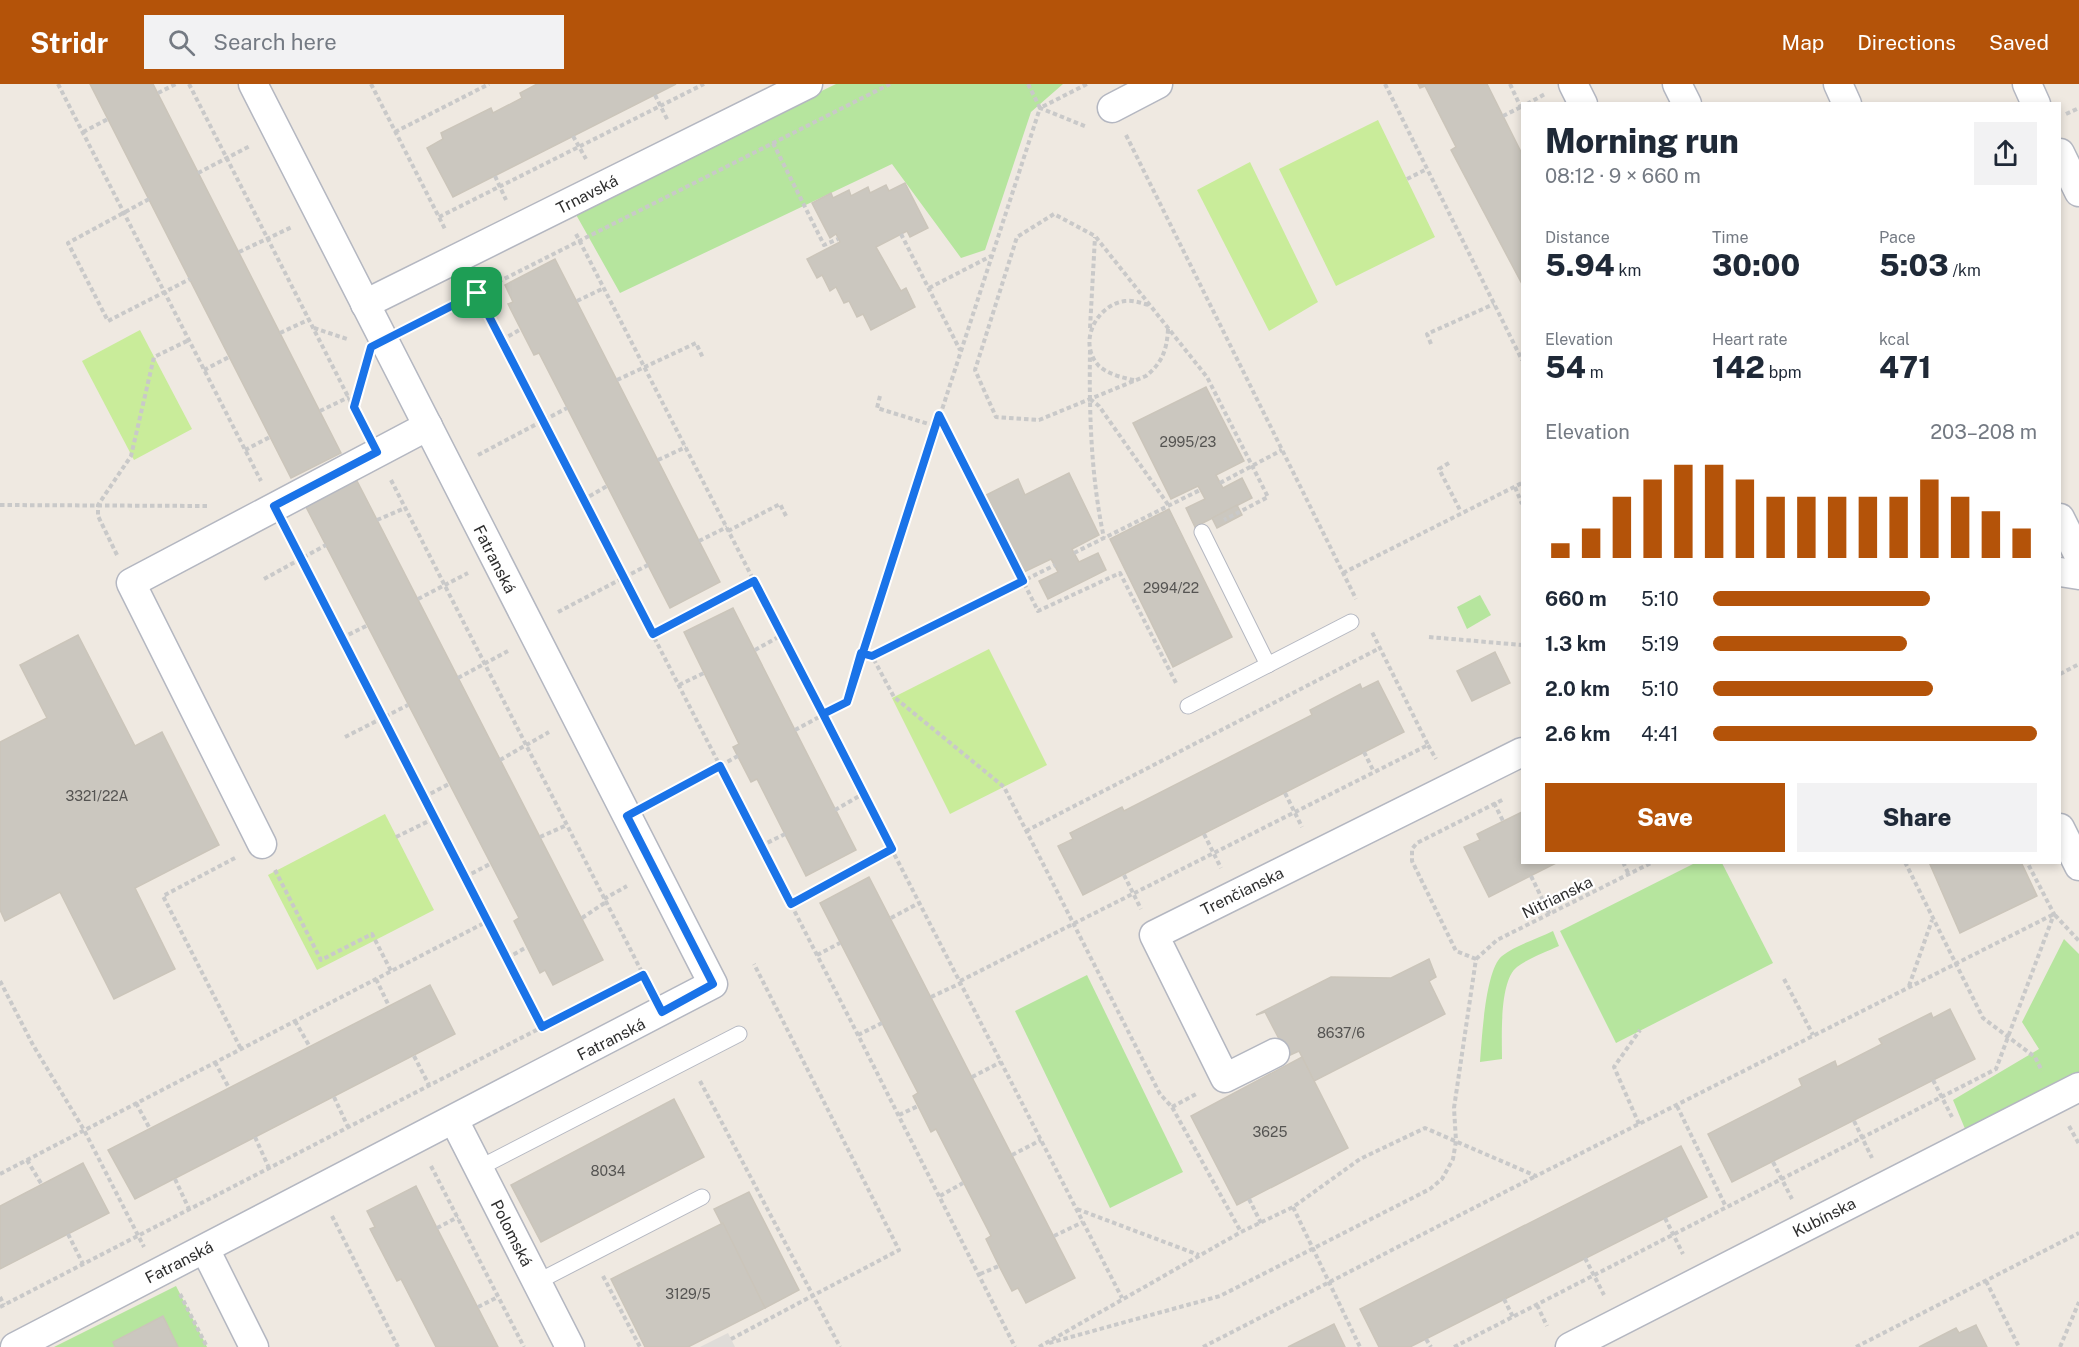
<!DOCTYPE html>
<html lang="en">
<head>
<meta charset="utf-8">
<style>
	:root { --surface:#fff; --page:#f2f2f3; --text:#1f2937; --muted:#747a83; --accent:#b45309 }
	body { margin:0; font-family:"Public Sans",sans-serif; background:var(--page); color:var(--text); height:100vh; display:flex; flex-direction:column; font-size:22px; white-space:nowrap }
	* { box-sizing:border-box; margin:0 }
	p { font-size:20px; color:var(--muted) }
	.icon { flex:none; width:33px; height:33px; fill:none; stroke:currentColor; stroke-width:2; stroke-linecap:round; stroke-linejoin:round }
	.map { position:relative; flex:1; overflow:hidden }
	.side { position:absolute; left:1521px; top:18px; width:540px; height:762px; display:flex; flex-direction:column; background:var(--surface); border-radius:0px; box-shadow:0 3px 9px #0003 }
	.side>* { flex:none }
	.pin { position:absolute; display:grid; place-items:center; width:51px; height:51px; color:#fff; margin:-26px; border-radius:12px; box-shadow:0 3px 9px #0006 }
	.round { display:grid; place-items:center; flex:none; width:63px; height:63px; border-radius:0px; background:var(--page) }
	.summary { display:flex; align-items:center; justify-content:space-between; height:102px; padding:0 24px }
	h1 { font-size:33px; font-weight:800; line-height:45px }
	.stats { display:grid; grid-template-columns:repeat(3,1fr); gap:9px; height:102px; padding:6px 24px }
	.stats div { display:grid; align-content:center }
	.stats b { font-size:30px; font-weight:800 }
	.stats small { font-size:16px; font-weight:400 }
	.stats p { font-size:16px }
	.chart { height:168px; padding:12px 24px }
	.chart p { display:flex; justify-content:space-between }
	.chart svg { width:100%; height:108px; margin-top:6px; stroke:var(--accent); stroke-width:6 }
	.action { display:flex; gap:12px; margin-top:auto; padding:12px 24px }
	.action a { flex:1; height:69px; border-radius:0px; background:var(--accent); color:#fff; font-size:24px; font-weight:800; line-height:69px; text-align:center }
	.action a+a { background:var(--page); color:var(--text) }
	ul { padding:0 24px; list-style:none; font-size:20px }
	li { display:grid; grid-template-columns:96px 72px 1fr; align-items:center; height:45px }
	li i { height:15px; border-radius:8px; background:var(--accent) }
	header { display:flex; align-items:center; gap:36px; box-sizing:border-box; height:84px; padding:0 30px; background:var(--accent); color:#fff }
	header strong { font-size:28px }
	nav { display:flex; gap:33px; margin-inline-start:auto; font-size:21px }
	.search { width:420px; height:54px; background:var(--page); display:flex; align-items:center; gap:15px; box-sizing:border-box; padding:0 21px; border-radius:0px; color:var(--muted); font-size:22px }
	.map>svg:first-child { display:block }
	.green { fill:#b6e59e }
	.pitch { fill:#c9ec9a }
	.plaza { fill:#dfdcd8 }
	.building { fill:#cbc7bf; stroke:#cbc5ba; stroke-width:1.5 }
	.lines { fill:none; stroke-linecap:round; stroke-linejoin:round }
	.lane-casing { stroke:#b4b7c1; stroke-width:17 }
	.street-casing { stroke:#b4b7c1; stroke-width:31 }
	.path { stroke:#c9c9c9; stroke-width:4; stroke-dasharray:4.5 3; stroke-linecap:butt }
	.lane { stroke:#fff; stroke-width:15 }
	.street { stroke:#fff; stroke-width:28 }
	.route-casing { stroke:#fff; stroke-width:12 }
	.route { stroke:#1a73e8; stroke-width:8 }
	.labels { text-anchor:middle; stroke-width:4.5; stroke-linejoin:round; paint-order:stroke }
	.number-label { font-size:14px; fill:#555452 }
	.street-label { font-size:16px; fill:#2e2e2e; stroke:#fff }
</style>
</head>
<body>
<header>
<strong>Stridr</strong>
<div class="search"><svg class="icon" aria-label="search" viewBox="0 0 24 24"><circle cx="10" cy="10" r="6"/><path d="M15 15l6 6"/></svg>Search here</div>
<nav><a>Map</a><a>Directions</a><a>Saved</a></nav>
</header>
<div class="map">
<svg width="2079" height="1263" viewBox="0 0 2079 1263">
	<rect width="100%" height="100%" fill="#efe9e1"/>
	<!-- green -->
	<g class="green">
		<polygon points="836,0 1063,0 1031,28 985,166 961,174 892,80 620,209 574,127"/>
		<polygon points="1480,511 1491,531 1467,545 1457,523"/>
		<polygon points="1695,779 1722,779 1773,879 1616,959 1560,847"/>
		<path d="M 1553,847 L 1559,862 C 1546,868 1529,874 1517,883 C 1499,897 1502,954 1502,975 L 1480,978 C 1482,955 1485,886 1502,872 C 1516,861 1537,855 1553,847 Z"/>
		<polygon points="2064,855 2079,870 2079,990 1968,1052 1953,1016 2039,965 2022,938"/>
		<polygon points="1087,891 1183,1088 1110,1124 1015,927"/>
		<polygon points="176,1202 207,1263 178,1263 162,1233 113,1258 115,1263 54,1263"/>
	</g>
	<!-- pitch -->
	<g class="pitch">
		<polygon points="1378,36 1435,153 1336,202 1279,85"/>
		<polygon points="1250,78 1318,218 1269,247 1197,106"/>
		<polygon points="140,246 192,345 134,376 82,277"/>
		<polygon points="989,565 1047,681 950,730 892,614"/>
		<polygon points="385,730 434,826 317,886 268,791"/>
	</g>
	<!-- plaza -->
	<polygon class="plaza" points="728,1249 735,1263 700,1263"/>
	<!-- building -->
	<g class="building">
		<polygon points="90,0 153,0 341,369 291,394"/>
		<polygon points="537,0 676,0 453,113 427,64 443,55 441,49 491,24 493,29 522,14 520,9"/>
		<polygon points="1418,0 1487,0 1522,70 1522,200 1451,66 1456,63 1425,2 1420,4"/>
		<polygon points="905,99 928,144 910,153 907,147 876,163 901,207 906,204 915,223 871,246 863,230 857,233 849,217 844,219 836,203 830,207 822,191 817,194 807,175 840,158 836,150 830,154 812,119 831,109 833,114 849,106 851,112 868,103 870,109 886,101 889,107"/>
		<polygon points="555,175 720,498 670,524 539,269 534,271 508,220 513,218 505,201"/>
		<polygon points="1206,303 1244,377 1216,391 1223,404 1242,394 1252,414 1195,443 1186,424 1205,415 1198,402 1171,415 1133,339"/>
		<polygon points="1069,389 1099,451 1072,465 1079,478 1098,469 1106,486 1048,515 1039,497 1058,488 1051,475 1024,488 986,411 1018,395 1025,411"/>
		<polygon points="356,395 603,876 553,901 545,886 540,889 514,837 519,834 305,421"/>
		<polygon points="1237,421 1242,431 1217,444 1212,434"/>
		<polygon points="1169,425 1232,553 1173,583 1110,455"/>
		<polygon points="733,524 856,766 806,792 757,695 751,698 733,663 739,660 684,548"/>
		<polygon points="78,551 135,662 162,648 219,761 135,804 175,885 114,915 60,808 5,837 0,826 0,658 47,634 20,581"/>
		<polygon points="1495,568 1510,599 1472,617 1457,587"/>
		<polygon points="1378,597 1404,648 1083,811 1058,762 1073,755 1070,749 1122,723 1124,727 1312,631 1310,626 1360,600 1362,605"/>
		<polygon points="1522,728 1522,778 1558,778 1489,813 1464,763 1480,756 1477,750"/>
		<polygon points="1929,778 2021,778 2037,812 1960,849"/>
		<polygon points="869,793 1075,1194 1026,1219 1018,1204 1012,1207 999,1182 986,1155 991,1152 936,1045 931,1048 913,1012 918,1009 820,819"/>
		<polygon points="1429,875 1436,893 1429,897 1445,930 1314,997 1299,967 1288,972 1265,928 1256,931 1331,893 1391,894"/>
		<polygon points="430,901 455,950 135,1115 108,1066"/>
		<polygon points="1950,925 1975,975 1732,1098 1708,1050 1802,1002 1799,995 1835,977 1837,983 1882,960 1879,955 1931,929 1933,934"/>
		<polygon points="1302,973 1348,1064 1237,1121 1191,1032"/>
		<polygon points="674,1015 704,1073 541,1158 511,1101"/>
		<polygon points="1681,1062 1707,1113 1410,1263 1379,1263 1360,1225"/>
		<polygon points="83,1079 109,1129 0,1185 0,1122"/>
		<polygon points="416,1102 437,1144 498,1263 436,1263 401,1195 397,1197 370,1145 375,1143 367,1127"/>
		<polygon points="749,1108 799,1206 765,1224 714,1125"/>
		<polygon points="723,1139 765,1224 688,1263 645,1263 611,1195"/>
		<polygon points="163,1232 178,1263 115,1263 113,1258"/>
		<polygon points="1334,1240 1345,1263 1288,1263"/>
		<polygon points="1976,1241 1987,1263 1919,1263 1956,1244 1959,1249"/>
	</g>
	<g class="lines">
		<defs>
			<g id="lane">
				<polyline points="1202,448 1268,581"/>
				<polyline points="1188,622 1351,538"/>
				<polyline points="479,1084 739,950"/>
				<polyline points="537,1198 702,1113"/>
			</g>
			<g id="street">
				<polyline points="1573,0 1583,20"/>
				<polyline points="1677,0 1687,20"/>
				<polyline points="1838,0 1847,20"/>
				<polyline points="2027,0 2036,20"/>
				<polyline points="1112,24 1158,0"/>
				<polyline points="2060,69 2079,108"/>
				<polyline points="365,220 808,0"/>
				<polyline points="2060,434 2079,472"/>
				<polyline points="2060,488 2079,491"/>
				<polyline points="2060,744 2079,782"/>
				<polyline points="262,760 131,499 428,342"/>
				<polyline points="1275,969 1225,994 1154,851 1522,668"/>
				<polyline points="454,1036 570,1263"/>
				<polyline points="205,1165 254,1263"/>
				<polyline points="15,1263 713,900 253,0"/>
				<polyline points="1570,1263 2079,1003"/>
			</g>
		</defs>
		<!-- lane casing -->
		<use href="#lane" class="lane-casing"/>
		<!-- street casing -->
		<use href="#street" class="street-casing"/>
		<!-- path -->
		<g class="path">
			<polyline points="58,0 261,397"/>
			<polyline points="189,0 363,342"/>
			<polyline points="371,0 445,145"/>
			<polyline points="1028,0 1040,24 1087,0"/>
			<polyline points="1385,0 1522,276"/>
			<polyline points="1510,0 1522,26"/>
			<polyline points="158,9 176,0"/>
			<polyline points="655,11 668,37"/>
			<polyline points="1527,20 1545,10"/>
			<polyline points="2066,30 2079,24"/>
			<polyline points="1503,32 1521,23"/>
			<polyline points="83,48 108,35"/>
			<polyline points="395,48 489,0"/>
			<polyline points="1126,51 1356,515"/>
			<polyline points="573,52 586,75"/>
			<polyline points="773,59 824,161 838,155"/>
			<polyline points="198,89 250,62"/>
			<polyline points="495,92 506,116"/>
			<polyline points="1407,95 1427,85"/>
			<polyline points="149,115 68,159 108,237 190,195"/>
			<polyline points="439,133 704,0"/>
			<polyline points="576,150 1122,1214"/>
			<polyline points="901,150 960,266"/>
			<polyline points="239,168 292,143"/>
			<polyline points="473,200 858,951 1015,1263"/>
			<polyline points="929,204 991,172"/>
			<polyline points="577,217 604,204"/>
			<polyline points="411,242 890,0"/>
			<polyline points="314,244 347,255"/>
			<polyline points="1090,244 1095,153"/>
			<path d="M 1168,245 C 1167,266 1162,279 1146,292 L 1039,336 L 996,333 L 975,286 L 1017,153 L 1054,130 L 1095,152 L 1207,293 L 1268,413 L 1224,436"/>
			<polyline points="280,249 310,235"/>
			<polyline points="502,256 521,245"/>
			<polyline points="1431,260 1427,250 1494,220"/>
			<path d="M 1090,266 C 1089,328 1091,394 1104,454"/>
			<polyline points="204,286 229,273"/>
			<polyline points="617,296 696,259 703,274"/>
			<path d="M 1134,296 C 1123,294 1108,290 1099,282 C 1077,259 1096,221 1125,217 C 1133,216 1141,219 1149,221"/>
			<polyline points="880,312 877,324 935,342"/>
			<polyline points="1090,315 1099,322 1169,422"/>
			<polyline points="354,323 364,287"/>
			<polyline points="320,327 349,313"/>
			<polyline points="940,332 1038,527 1120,489 1177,601"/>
			<polyline points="245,366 270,353"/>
			<polyline points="478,371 567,324"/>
			<polyline points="658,376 686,363"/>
			<polyline points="1449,379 1439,385 1461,428"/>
			<polyline points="391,396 648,900"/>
			<polyline points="1220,399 1282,366"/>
			<polyline points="1515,403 1522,420"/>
			<polyline points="583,416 607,402"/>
			<polyline points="0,421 209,422"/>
			<polyline points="377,436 405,424"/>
			<polyline points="728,447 780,420 787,434"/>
			<polyline points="288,449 542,943"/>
			<polyline points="699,457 727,443"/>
			<polyline points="1074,469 1200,406"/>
			<polyline points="117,471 98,432 98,421 131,372 154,273 189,256"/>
			<polyline points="1343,489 1522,399"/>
			<polyline points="264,495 326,461"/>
			<polyline points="418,515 468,489"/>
			<polyline points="558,528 648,481"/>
			<polyline points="653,550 754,497"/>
			<polyline points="1429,553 1522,561"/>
			<polyline points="342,554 368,541"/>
			<polyline points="755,566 782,551"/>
			<polyline points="861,569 872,572 894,613 1004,703 1160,1010 1172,1023 1241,1148"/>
			<polyline points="872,572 1055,481"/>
			<polyline points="2060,590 2079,580"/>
			<polyline points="458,594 508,567"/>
			<polyline points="679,601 704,589"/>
			<polyline points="795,646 847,618 1040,24 1087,43"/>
			<polyline points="345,653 408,621"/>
			<polyline points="1428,661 1436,675"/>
			<polyline points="1364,668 1374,688"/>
			<polyline points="500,676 549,648"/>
			<polyline points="1285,709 1302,743"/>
			<polyline points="424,713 449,700"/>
			<polyline points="655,717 738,672"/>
			<polyline points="1494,719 1503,737"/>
			<polyline points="835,726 863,710"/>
			<polyline points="1026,747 1380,564"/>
			<polyline points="1204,750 1221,784"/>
			<polyline points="396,753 435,734"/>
			<polyline points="540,753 567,741"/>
			<polyline points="761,762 785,750"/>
			<polyline points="235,774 163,812 241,965"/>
			<polyline points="1623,778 1629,791"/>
			<polyline points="1905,778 1983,934 2035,973 2042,987"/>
			<polyline points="275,786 321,876 372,850 391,887"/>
			<polyline points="1124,791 1141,825"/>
			<polyline points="1531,792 1550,831"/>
			<polyline points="465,793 490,780"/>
			<polyline points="604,815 627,802"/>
			<polyline points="791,820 892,765"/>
			<polyline points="582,834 606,818"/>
			<polyline points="891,834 919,819"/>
			<polyline points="817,871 840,859"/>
			<polyline points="507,874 527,863"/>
			<polyline points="1476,875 1456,867 1412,777 1412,765 1417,759 1504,715"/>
			<polyline points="1476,875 1497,856 1653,778"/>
			<polyline points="376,895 389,922"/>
			<polyline points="1784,895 1813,951"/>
			<polyline points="0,897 33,961 84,1046 144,1163"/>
			<polyline points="960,897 1428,661 1372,548"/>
			<polyline points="1909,902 1932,836"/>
			<polyline points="931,913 961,899"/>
			<polyline points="295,937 310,963"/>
			<polyline points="858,951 882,939"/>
			<polyline points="414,972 429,1001"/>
			<polyline points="215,978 229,1004"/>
			<polyline points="972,993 1001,978"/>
			<polyline points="1933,996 1952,1033"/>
			<polyline points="700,997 840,1263"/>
			<polyline points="334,1013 348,1043"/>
			<polyline points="136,1019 150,1045"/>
			<polyline points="1677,1022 1726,1123"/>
			<polyline points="1172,1023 1198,1009"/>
			<polyline points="899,1031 918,1022"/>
			<polyline points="1854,1037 1872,1074"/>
			<polyline points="1639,1040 1614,983 1640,946"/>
			<polyline points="2069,1042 2079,1060"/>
			<polyline points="255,1053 269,1084"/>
			<polyline points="1012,1071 1041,1056"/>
			<polyline points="27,1076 42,1101"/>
			<polyline points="1773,1078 1792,1115"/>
			<polyline points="431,1082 524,1263"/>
			<polyline points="0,1090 488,837"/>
			<polyline points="175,1095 189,1125"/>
			<polyline points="940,1112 963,1099"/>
			<polyline points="1249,1115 1261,1139"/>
			<polyline points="1293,1123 1360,1263"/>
			<polyline points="1077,1125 1199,1171"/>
			<polyline points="332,1132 398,1263"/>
			<polyline points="1665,1134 1683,1170"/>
			<polyline points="437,1144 458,1133"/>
			<polyline points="68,1150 83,1180"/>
			<polyline points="1054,1152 1083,1138"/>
			<polyline points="1585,1174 1604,1211"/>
			<polyline points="980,1190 999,1182"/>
			<polyline points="603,1192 640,1263"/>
			<polyline points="1986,1197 2019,1263"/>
			<polyline points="180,1210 207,1263"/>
			<polyline points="0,1213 4,1221"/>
			<polyline points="1504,1215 1513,1233"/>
			<polyline points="1537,1221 1547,1242"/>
			<polyline points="0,1223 643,891"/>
			<polyline points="478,1223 498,1213"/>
			<polyline points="731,1255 899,1166 754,880"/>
			<polyline points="1426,1255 1431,1263"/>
			<polyline points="1049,1259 1220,1212 1430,1105 1442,1095 1453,1075 1456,1057 1454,1024 1476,875"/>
			<polyline points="1039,1263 1241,1148 1293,1123 1360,1075 1425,1044 1536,1092 2054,830 2079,857"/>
			<polyline points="1203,1263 1536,1092"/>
			<polyline points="1454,1263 1996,985 2054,830 2027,778"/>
			<polyline points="1856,1263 2079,1149"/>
			<polyline points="2060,1263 2079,1218"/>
		</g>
		<!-- lane -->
		<use href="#lane" class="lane"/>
		<!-- street -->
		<use href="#street" class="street"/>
	</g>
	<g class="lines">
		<defs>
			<polyline id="route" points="477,209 371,263 354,323 377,368 274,422 542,943 643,891 662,928 713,900 627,732 720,682 791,820 892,765 823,630 847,618 939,331 1023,497 872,572 861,569 847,618 823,630 754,497 653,550 477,209"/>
		</defs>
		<!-- route casing -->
		<use href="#route" class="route-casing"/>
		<!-- route -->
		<use href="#route" class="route"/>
	</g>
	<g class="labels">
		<!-- number labels -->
		<g class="number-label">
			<text x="1188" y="363">2995/23</text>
			<text x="1171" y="509">2994/22</text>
			<text x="97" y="717">3321/22A</text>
			<text x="1341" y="954">8637/6</text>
			<text x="1270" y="1053">3625</text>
			<text x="608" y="1092">8034</text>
			<text x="688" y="1215">3129/5</text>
		</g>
		<!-- street labels -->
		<g class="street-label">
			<text transform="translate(587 110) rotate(-27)" y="6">Trnavská</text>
			<text transform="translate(495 475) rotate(63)" y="6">Fatranská</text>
			<text transform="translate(1242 807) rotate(-26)" y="6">Trenčianska</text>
			<text transform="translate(1557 813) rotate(-26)" y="6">Nitrianska</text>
			<text transform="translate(611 955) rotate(-27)" y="6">Fatranská</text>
			<text transform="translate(1824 1133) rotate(-27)" y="6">Kubínska</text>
			<text transform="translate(512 1149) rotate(63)" y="6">Polomská</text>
			<text transform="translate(179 1178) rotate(-27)" y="6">Fatranská</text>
		</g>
	</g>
</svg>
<div class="pin" style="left:477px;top:209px;background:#1e9e55"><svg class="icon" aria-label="arrive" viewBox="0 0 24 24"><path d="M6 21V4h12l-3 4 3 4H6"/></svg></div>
<section class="side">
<div class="summary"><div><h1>Morning run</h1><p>08:12 · 9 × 660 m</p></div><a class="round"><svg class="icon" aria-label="share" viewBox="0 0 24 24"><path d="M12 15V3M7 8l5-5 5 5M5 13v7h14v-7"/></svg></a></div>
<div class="stats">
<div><p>Distance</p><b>5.94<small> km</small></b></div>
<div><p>Time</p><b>30:00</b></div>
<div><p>Pace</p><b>5:03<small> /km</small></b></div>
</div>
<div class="stats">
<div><p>Elevation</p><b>54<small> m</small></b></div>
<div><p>Heart rate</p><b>142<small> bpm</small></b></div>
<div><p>kcal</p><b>471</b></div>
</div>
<div class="chart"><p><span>Elevation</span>203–208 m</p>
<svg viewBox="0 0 160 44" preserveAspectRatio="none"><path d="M5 44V38M15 44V32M25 44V19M35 44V12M45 44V6M55 44V6M65 44V12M75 44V19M85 44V19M95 44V19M105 44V19M115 44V19M125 44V12M135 44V19M145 44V25M155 44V32"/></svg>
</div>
<ul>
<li><b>660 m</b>5:10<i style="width:67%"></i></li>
<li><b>1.3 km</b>5:19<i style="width:60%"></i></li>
<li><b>2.0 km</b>5:10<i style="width:68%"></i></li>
<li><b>2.6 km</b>4:41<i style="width:100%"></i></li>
</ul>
<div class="action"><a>Save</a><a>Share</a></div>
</section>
</div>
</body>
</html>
